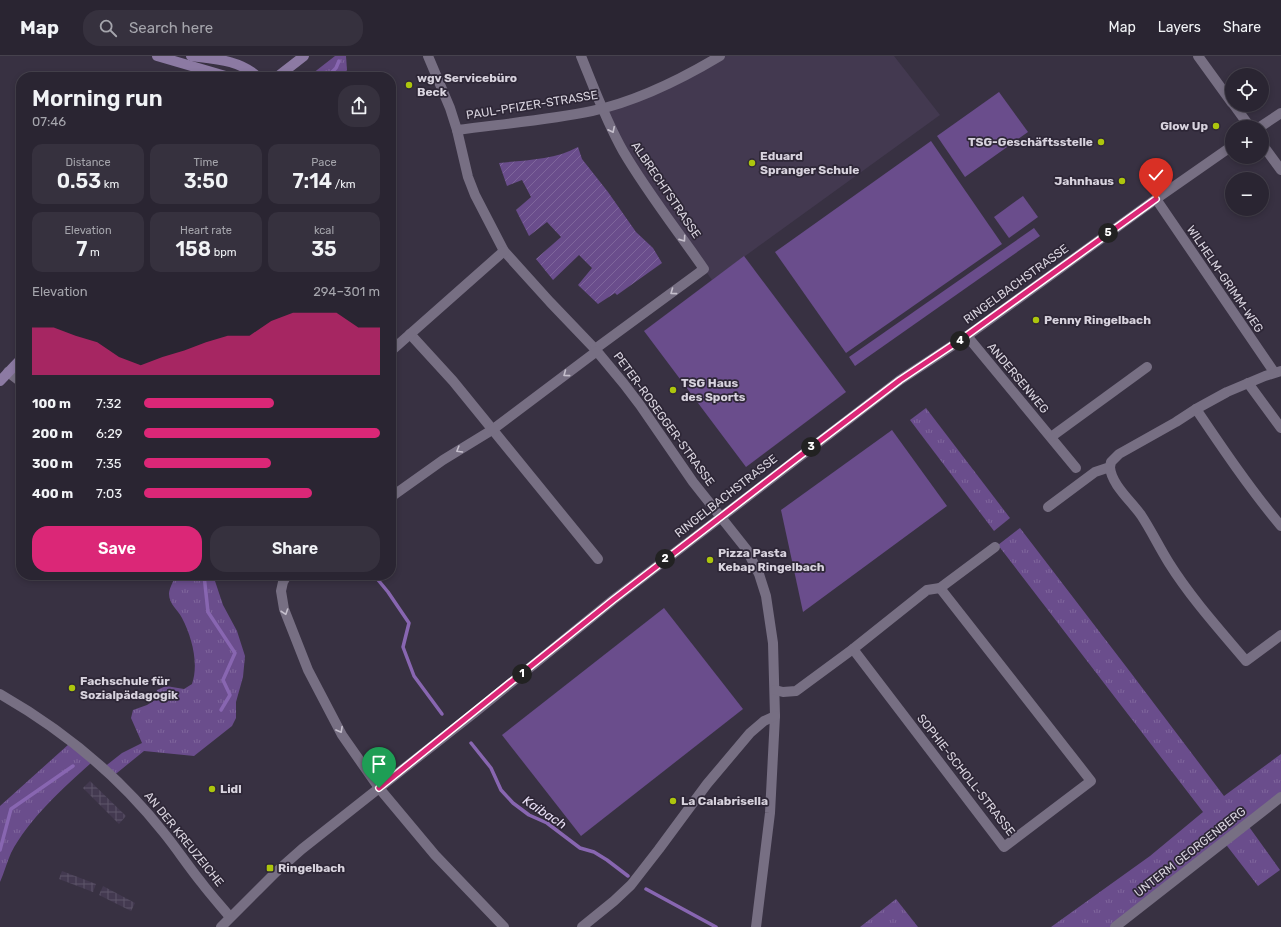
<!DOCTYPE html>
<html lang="en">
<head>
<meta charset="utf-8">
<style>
	:root { --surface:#2a2532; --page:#36313e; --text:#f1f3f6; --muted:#a5a5ac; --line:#46424d; --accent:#db2777 }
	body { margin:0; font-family:Rubik,sans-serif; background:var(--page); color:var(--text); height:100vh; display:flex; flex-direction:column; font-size:15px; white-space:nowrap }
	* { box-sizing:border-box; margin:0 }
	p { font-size:13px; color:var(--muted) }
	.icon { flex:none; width:22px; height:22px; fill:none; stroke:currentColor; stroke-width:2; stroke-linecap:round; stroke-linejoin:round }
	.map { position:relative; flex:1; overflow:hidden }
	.drawer { position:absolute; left:16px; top:16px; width:380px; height:508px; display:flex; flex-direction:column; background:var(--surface); border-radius:16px; box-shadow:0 2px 6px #0003,0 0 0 1px var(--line) }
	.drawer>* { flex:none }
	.controls { position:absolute; left:1225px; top:12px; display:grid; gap:8px }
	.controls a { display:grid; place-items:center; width:44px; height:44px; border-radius:50%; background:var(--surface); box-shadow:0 2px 6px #0003,0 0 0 1px var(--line); font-size:20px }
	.pin { position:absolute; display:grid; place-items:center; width:34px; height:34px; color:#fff; margin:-41px -17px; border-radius:50% 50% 50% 0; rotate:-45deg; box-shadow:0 0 4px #0007 }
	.pin .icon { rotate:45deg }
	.km { position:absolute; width:20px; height:20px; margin:-10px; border-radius:50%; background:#222; color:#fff; font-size:11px; line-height:20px; text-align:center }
	.round { display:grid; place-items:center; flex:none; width:42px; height:42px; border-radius:16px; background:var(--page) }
	.summary { display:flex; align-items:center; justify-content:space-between; height:68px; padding:0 16px }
	h1 { font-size:22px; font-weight:600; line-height:30px }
	.stats { display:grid; grid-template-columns:repeat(3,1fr); gap:6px; height:68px; padding:4px 16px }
	.stats div { display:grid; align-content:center; border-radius:10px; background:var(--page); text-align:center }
	.stats b { font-size:20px; font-weight:600 }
	.stats small { font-size:11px; font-weight:400 }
	.stats p { font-size:11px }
	.chart { height:112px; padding:8px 16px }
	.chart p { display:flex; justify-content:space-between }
	.chart svg { width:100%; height:72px; margin-top:4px; fill:var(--accent); opacity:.7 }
	.action { display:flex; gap:8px; margin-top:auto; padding:8px 16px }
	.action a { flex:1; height:46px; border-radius:16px; background:var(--accent); color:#fff; font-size:16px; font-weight:600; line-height:46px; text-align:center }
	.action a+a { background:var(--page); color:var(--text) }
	ul { padding:0 16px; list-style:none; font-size:13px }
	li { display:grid; grid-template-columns:64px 48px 1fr; align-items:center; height:30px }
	li i { height:10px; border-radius:5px; background:var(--accent) }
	header { display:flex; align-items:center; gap:24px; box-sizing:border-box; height:56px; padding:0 20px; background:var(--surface); border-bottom:1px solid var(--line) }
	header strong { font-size:19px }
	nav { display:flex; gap:22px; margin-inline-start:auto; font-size:14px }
	.search { width:280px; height:36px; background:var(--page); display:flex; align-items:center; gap:10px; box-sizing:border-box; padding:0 14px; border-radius:16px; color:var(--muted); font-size:15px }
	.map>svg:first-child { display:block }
	.built { fill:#433950 }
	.industrial { fill:url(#industrial-grid) }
	.grass { fill:url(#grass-tufts) }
	.garden { fill:url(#garden-furrows) }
	.pitch { fill:#6a4d8c }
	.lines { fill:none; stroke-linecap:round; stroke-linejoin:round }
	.stream { stroke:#8866b1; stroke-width:3.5 }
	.street { stroke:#776f83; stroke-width:10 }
	.secondary { stroke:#8c7aa3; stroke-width:10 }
	.oneway { stroke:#c5bfcc }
	.route-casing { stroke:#fff; stroke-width:8 }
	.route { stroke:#db2777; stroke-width:5 }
	.poi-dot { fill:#adc60d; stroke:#2e2737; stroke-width:1.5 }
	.labels { text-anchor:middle; stroke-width:3.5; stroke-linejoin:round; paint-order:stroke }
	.poi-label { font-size:12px; font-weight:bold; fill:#d8d3de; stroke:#2e2737; text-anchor:start }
	.street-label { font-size:12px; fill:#d8d3de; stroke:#2e2737 }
	.water-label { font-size:13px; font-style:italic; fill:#e8e0f5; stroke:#2e2737 }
</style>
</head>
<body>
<header>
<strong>Map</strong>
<div class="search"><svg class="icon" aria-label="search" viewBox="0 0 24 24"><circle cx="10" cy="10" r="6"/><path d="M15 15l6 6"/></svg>Search here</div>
<nav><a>Map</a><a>Layers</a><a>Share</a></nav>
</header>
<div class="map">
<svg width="1281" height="871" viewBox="0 0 1281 871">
	<defs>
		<pattern id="industrial-grid" width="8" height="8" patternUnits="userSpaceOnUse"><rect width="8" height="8" fill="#433950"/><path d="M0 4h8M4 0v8" fill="none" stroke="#5d5569"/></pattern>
		<pattern id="grass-tufts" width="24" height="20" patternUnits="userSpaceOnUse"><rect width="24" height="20" fill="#6a4d8c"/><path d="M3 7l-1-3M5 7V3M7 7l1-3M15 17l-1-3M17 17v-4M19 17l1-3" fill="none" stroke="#7f669c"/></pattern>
		<pattern id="garden-furrows" width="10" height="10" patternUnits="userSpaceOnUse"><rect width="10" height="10" fill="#6a4d8c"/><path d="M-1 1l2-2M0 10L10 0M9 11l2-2" fill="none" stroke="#7f669c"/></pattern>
	</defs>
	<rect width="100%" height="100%" fill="#383142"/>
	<!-- built -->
	<polygon class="built" points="720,0 894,0 940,59 712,224 666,158 602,52 610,50"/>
	<!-- industrial -->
	<g class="industrial">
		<polygon points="90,725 126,760 119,768 83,732"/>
		<polygon points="62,815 96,828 93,836 59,823"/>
		<polygon points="103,830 135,847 131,855 99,839"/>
	</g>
	<!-- grass -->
	<g class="grass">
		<polygon points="335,0 346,0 347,14 343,21 308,21"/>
		<polygon points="926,352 1010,462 994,475 910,364"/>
		<polygon points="1020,472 1131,617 1224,740 1281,698 1281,741 1247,768 1280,814 1258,830 1224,786 1115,871 1051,871 1150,800 1203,756 998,489"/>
		<path d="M 174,519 L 213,519 L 223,549 L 237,575 L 245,600 L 243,621 L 236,646 L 236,662 L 232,670 L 194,700 L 144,695 L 112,721 L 103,712 L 122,697 L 142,687 L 131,662 L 133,654 L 147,649 L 155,644 L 157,634 L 166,630 L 184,633 L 192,628 C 199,608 192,581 182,562 C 178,554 169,548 169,538 C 169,533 173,526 175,521 Z"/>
		<path d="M 69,688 L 91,707 C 63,732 28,764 11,797 C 7,806 4,817 0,826 L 0,750 Z"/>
		<polygon points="896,843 918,871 860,871"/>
	</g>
	<!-- garden -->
	<path class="garden" d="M 578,91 L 582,103 L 608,136 L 636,176 L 653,192 L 662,207 L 617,239 L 615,237 L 598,248 L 578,229 L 592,212 L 579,199 L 553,224 L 536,203 L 561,181 L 547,166 L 529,180 L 516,154 L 531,141 L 522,124 L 507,130 L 499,107 C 525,104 555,104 578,91 Z"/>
	<!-- pitch -->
	<g class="pitch">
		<polygon points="999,36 1028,76 965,121 937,80"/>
		<polygon points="931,85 1002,188 846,297 775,196"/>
		<polygon points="1023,140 1038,161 1009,182 994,161"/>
		<polygon points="1034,172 1040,180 855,310 849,301"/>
		<polygon points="744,200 846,336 746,411 644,275"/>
		<polygon points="892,374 947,450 803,556 781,454"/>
		<polygon points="664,552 743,653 581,780 502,679"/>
	</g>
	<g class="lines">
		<!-- stream -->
		<g class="stream">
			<polyline points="327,21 336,12 339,5"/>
			<polyline points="204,519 208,556 235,597 223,624 230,639 221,654"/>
			<polyline points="374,519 388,536 409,567 403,591 414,620 442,658"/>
			<polyline points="471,687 491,712 501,734 513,747 529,759 547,767 580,792 594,796 607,804 628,820"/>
			<polyline points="0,794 11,753 73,710"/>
			<polyline points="646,833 716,871"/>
		</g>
		<!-- street -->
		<g class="street">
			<polyline points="428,0 450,52 457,74 468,121 475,139 504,195 550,246 595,293 624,328 640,349 693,426 747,494 759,518 766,540 773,587 775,660 770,757 756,871"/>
			<path d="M 581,0 C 594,32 606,65 623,95 C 647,136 677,174 704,213 L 595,293"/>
			<polyline points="1198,0 1232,47"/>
			<polyline points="1234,49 1250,71"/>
			<polyline points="1260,71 1281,57"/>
			<path d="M 457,74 C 502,68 548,64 592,55 C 638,45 680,24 720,0"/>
			<polyline points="1262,88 1281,114"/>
			<polyline points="1156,143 1274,316"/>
			<polyline points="410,278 453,325 598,503"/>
			<polyline points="967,280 1076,412"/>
			<polyline points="391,295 504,195"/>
			<polyline points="8,316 21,326"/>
			<polyline points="1248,327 1281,372"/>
			<path d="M 1196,353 C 1223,393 1250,433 1281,470"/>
			<polyline points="1051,381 1147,311"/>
			<path d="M 1110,411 C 1111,428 1131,445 1141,459 C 1151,474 1159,491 1169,507 C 1191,542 1219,573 1246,605 L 1281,579"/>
			<polyline points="391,441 443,404 492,374 597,295"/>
			<polyline points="1048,451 1095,416 1110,411 1111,406 1119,398 1176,366 1196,353 1227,336 1265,320 1281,315"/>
			<polyline points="287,519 283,526 281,535 284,553 308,614 342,679 379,732 435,799 504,871"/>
			<polyline points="853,593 1004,791 1091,725 940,532"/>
			<polyline points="775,634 783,636 796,635 853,593 927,534 940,532 995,491"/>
			<path d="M 0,638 C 63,674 119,720 164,777 C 177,793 188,810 201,826 C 210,838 220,849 230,861"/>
			<polyline points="221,871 276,816 302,793 474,657 613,544 900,324 967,280 1156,143 1232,90"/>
			<polyline points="582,871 614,845 631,829 659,793 707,728 750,677 764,665 775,660"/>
			<polyline points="1115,871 1281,741"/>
		</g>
		<!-- secondary -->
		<g class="secondary">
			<polyline points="157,0 229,21"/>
			<path d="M 191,0 C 215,3 240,4 258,21"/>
			<polyline points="277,21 304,0"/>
			<polyline points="0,325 21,303"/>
		</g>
	</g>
	<!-- one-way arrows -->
	<defs><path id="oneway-chevron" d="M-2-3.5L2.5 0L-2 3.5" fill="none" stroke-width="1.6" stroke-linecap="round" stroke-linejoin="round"/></defs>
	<g class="oneway">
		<use href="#oneway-chevron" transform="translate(612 74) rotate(64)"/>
		<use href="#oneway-chevron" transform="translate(683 183) rotate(55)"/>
		<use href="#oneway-chevron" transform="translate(673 236) rotate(144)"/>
		<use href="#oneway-chevron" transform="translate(566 318) rotate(143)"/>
		<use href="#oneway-chevron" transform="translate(459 394) rotate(149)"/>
		<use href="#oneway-chevron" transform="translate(285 556) rotate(71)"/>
		<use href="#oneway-chevron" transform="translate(340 674) rotate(61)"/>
	</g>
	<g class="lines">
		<defs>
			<polyline id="route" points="379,732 613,544 796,403 900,324 966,280 1156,143"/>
		</defs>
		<!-- route casing -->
		<use href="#route" class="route-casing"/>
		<!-- route -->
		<use href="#route" class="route"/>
	</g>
	<!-- markers -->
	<g class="poi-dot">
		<circle cx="409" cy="29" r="4"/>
		<circle cx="1216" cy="70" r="4"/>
		<circle cx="1101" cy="86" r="4"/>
		<circle cx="752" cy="107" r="4"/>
		<circle cx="1122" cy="125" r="4"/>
		<circle cx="1036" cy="264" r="4"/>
		<circle cx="673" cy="334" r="4"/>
		<circle cx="710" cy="504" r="4"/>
		<circle cx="72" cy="632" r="4"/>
		<circle cx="212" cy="733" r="4"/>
		<circle cx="673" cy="745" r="4"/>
		<rect x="266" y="808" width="8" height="8" rx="2"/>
	</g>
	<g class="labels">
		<!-- poi labels -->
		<g class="poi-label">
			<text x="417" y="26">wgv Servicebüro<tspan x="417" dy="14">Beck</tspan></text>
			<text x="1208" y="74" text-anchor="end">Glow Up</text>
			<text x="1093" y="90" text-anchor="end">TSG-Geschäftsstelle</text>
			<text x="760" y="104">Eduard<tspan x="760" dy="14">Spranger Schule</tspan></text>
			<text x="1114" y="129" text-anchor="end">Jahnhaus</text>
			<text x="1044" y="268">Penny Ringelbach</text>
			<text x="681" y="331">TSG Haus<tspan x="681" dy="14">des Sports</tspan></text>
			<text x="718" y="501">Pizza Pasta<tspan x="718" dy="14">Kebap Ringelbach</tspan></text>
			<text x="80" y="629">Fachschule für<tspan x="80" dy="14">Sozialpädagogik</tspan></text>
			<text x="220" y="737">Lidl</text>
			<text x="681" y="749">La Calabrisella</text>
			<text x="278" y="816">Ringelbach</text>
		</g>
		<!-- street labels -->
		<g class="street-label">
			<text transform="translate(532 49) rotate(-9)" y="4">PAUL-PFIZER-STRASSE</text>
			<text transform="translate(666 134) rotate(56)" y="4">ALBRECHTSTRASSE</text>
			<text transform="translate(1225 223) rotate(56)" y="4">WILHELM-GRIMM-WEG</text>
			<text transform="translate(1016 228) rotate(-36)" y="4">RINGELBACHSTRASSE</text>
			<text transform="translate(1018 322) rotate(50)" y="4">ANDERSENWEG</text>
			<text transform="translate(664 363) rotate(54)" y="4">PETER-ROSEGGER-STRASSE</text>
			<text transform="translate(726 440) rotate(-38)" y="4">RINGELBACHSTRASSE</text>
			<text transform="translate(966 719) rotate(52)" y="4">SOPHIE-SCHOLL-STRASSE</text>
			<text transform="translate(184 783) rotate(51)" y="4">AN DER KREUZEICHE</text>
			<text transform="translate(1190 796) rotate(-38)" y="4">UNTERM GEORGENBERG</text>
		</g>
		<!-- water labels -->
		<g class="water-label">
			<text transform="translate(545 756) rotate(33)" y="5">Kaibach</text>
		</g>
	</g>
</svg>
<div class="controls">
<a><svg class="icon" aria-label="locate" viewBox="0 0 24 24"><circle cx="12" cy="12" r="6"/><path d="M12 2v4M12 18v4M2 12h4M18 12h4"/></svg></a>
<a>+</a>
<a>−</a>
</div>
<div class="pin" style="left:379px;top:732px;background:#1e9e55"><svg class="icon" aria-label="arrive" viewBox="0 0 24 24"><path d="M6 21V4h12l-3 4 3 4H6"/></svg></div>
<div class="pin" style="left:1156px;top:143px;background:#d93025"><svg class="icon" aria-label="check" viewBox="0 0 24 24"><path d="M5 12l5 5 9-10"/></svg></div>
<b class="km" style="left:522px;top:618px">1</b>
<b class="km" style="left:665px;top:503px">2</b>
<b class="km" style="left:811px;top:391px">3</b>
<b class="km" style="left:960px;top:285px">4</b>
<b class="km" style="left:1108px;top:177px">5</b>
<section class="drawer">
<div class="summary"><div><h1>Morning run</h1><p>07:46</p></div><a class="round"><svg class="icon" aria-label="share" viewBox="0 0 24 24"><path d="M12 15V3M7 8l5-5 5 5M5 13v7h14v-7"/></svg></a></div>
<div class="stats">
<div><p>Distance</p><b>0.53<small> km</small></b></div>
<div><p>Time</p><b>3:50</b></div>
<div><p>Pace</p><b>7:14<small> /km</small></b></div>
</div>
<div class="stats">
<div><p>Elevation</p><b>7<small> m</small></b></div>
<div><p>Heart rate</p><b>158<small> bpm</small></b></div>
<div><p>kcal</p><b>35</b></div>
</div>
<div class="chart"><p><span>Elevation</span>294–301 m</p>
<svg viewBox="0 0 160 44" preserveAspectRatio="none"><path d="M0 44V15L10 15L20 20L30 24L40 33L50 38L60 33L70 29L80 24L90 20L100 20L110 11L120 6L130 6L140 6L150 15L160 15V44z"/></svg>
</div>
<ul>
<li><b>100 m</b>7:32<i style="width:55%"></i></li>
<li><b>200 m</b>6:29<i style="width:100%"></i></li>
<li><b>300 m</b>7:35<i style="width:54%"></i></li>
<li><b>400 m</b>7:03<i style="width:71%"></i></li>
</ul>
<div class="action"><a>Save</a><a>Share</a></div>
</section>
</div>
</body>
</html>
